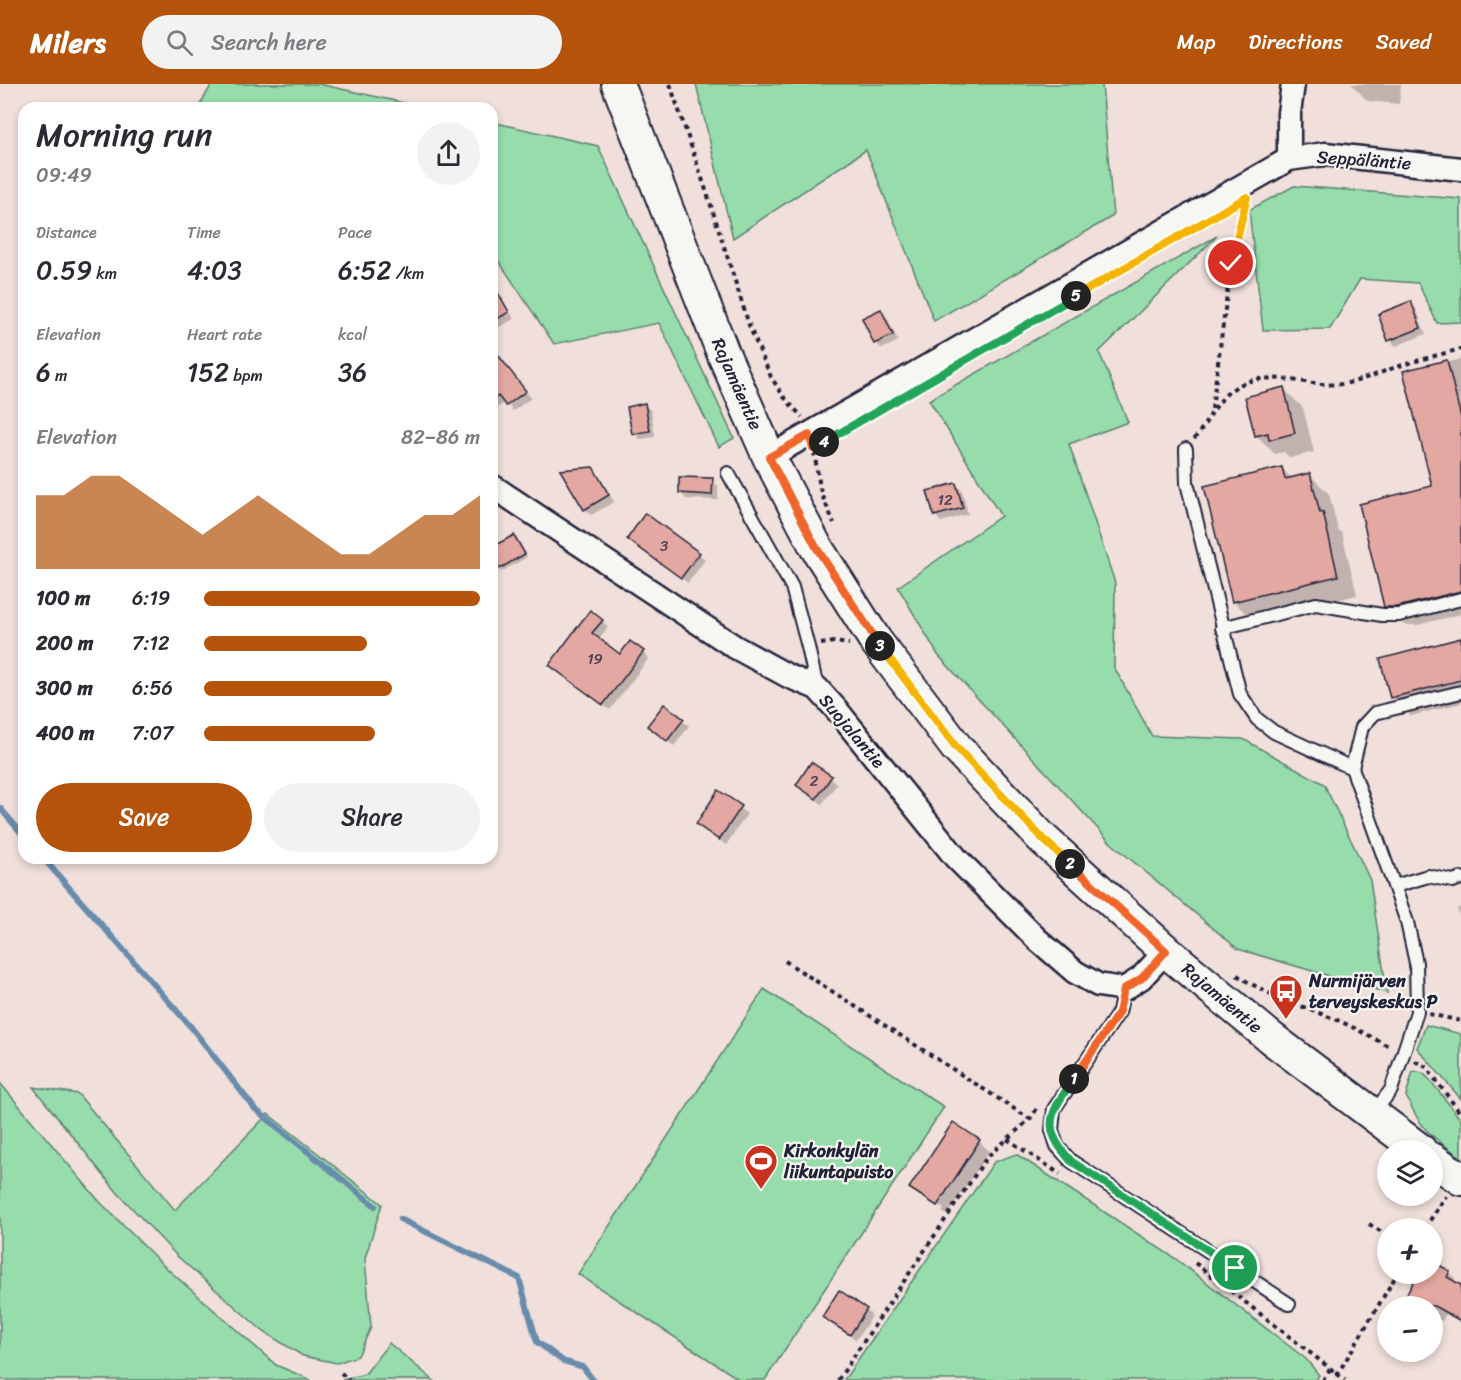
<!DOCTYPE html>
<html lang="en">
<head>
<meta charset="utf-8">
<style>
	:root { --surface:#fff; --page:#f2f2f3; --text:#2b2b33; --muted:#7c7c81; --accent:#b45309 }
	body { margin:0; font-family:Sriracha,sans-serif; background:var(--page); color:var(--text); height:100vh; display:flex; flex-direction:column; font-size:22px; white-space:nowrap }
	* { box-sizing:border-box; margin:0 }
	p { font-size:20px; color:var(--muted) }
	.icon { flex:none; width:33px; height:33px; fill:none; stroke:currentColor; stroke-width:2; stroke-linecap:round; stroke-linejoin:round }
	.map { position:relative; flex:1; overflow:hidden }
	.sheet { position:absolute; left:18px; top:18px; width:480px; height:762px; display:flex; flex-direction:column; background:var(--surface); border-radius:18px; box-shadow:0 3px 9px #0003 }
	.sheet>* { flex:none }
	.tools { position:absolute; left:1377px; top:1056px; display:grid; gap:12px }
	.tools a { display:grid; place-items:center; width:66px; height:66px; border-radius:50%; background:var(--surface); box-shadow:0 3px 9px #0003; font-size:30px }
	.pin { position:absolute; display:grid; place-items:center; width:51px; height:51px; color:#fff; margin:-26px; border:3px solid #fff; border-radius:50%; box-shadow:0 2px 6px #0007 }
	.km { position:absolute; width:30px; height:30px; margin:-15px; border-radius:50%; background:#222; color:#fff; font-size:16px; line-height:30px; text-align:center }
	.round { display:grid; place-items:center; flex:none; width:63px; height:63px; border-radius:32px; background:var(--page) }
	.overview { display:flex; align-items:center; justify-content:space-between; height:102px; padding:0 18px }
	h1 { font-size:33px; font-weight:600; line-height:45px }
	.stats { display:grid; grid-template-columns:repeat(3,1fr); gap:9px; height:102px; padding:6px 18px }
	.stats div { display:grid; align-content:center }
	.stats b { font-size:26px; font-weight:600 }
	.stats small { font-size:16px; font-weight:400 }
	.stats p { font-size:16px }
	.chart { height:168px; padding:12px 18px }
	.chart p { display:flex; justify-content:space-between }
	.chart svg { width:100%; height:108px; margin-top:6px; fill:var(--accent); opacity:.7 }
	.primary-button { display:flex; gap:12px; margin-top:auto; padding:12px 18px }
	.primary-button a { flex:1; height:69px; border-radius:36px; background:var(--accent); color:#fff; font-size:24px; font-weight:600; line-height:69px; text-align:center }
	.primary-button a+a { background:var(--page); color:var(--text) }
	ul { padding:0 18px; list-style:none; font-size:20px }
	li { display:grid; grid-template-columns:96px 72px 1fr; align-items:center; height:45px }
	li i { height:15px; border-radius:8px; background:var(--accent) }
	header { display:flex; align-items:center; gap:36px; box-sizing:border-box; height:84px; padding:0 30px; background:var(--accent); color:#fff }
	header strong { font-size:28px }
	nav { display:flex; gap:33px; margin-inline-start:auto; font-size:21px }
	.search { width:420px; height:54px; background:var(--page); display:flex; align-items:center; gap:15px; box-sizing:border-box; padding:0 21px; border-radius:33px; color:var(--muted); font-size:22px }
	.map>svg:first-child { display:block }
	.green { fill:#96ddab; stroke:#5c8073; stroke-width:1.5 }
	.shadow { fill:#0003 }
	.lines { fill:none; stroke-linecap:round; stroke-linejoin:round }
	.stream { stroke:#698bac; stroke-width:6 }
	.building { fill:#e2a8a1; stroke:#22223b; stroke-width:1.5 }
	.lane-casing { stroke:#22223b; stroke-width:16 }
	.street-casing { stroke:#22223b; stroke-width:27 }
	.secondary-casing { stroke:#22223b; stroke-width:36 }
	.path { stroke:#22223b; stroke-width:4; stroke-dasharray:4.5 4.5; stroke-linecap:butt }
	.lane { stroke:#f6f6f2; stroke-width:12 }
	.street { stroke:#f6f6f2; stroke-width:22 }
	.secondary { stroke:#f6f6f2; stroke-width:32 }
	.split-1-casing { stroke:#fff; stroke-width:12 }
	.split-2-casing { stroke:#fff; stroke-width:12 }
	.split-3-casing { stroke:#fff; stroke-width:12 }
	.split-4-casing { stroke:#fff; stroke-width:12 }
	.split-5-casing { stroke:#fff; stroke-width:12 }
	.split-6-casing { stroke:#fff; stroke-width:12 }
	.split-1 { stroke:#22a559; stroke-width:8 }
	.split-2 { stroke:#f0652b; stroke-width:8 }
	.split-3 { stroke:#f5b400; stroke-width:8 }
	.split-4 { stroke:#f0652b; stroke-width:8 }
	.split-5 { stroke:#22a559; stroke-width:8 }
	.split-6 { stroke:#f5b400; stroke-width:8 }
	.labels { text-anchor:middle; stroke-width:4.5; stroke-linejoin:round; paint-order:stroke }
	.number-label { font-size:15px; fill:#524454 }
	.street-label { font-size:18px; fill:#22223b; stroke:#f6f6f2 }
	.poi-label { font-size:18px; font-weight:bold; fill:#22223b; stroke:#f6f6f2; text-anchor:start }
</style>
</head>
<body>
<header>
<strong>Milers</strong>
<div class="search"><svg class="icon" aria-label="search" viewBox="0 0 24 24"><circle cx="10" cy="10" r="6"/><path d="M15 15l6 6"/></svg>Search here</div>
<nav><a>Map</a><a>Directions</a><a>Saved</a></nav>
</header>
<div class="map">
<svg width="1461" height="1296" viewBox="0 0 1461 1296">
	<rect width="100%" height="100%" fill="#f0dfda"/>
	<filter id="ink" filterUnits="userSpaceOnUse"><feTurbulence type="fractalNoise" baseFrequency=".0167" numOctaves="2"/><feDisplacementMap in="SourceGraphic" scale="12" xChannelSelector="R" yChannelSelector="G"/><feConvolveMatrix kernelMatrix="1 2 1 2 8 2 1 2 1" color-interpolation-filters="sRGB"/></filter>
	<g filter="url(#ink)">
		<!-- green -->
		<g class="green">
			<polygon points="212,0 319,0 427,24 198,24"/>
			<polygon points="696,0 1102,0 1113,132 934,237 866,66 733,154"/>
			<polygon points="492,38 598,62 734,354 719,363 659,239 554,260 492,167"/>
			<polygon points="1294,102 1461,115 1461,238 1437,239 1418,199 1360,195 1330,245 1263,246 1249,126"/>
			<polygon points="1217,152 1099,268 1128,338 1069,360 1115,499 1114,583 1152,652 1243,655 1324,700 1370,796 1387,909 1238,865 1111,759 938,571 898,503 1001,432 929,316"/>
			<polygon points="764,905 944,1023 765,1296 740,1296 578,1190"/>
			<polygon points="1426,941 1461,950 1461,1015 1417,964"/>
			<path d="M 1413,987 L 1423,989 L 1430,996 L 1461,1036 L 1461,1073 C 1429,1051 1422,1047 1406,1012 Z"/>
			<polygon points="0,999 99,1117 163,1181 276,1281 311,1296 0,1296"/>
			<polygon points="33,1003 78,1010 175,1126 268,1030 382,1120 365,1174 371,1243 358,1272 337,1279 303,1272 264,1248 177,1172 117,1108"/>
			<polygon points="1016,1070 1176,1175 1306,1275 1319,1291 1316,1296 844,1296 994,1078"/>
			<polygon points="389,1259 433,1296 342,1296 365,1290"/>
		</g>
		<!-- shadow -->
		<g class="shadow">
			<polygon points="1351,0 1401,0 1399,20 1368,17"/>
			<polygon points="492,199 514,235 492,247"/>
			<polygon points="1410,219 1416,225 1426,250 1396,262 1390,256"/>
			<polygon points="881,227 887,233 898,257 882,265 876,259 864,235"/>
			<polygon points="1461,275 1461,530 1417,541 1405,541 1385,522 1433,403 1405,288"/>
			<polygon points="492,278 504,280 531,314 513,327 505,318 492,328"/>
			<polygon points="1284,305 1303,324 1314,368 1290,374 1284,368 1275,370 1256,351"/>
			<polygon points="644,321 651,327 655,353 640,355 634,349"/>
			<polygon points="1282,384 1292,395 1310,391 1329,410 1338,446 1342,449 1357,511 1253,536 1233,517"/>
			<polygon points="592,385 599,391 614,418 591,431 585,425"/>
			<polygon points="712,396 718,402 718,416 686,415 680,408"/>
			<polygon points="956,401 962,407 968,430 941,438 935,431"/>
			<polygon points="514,452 527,473 501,488 492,474 492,465"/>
			<polygon points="635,461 699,470 705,476 688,499"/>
			<polygon points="602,537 608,543 598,556 620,572 643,568 649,574 610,626 557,587"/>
			<polygon points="1461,556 1461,619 1411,632 1392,613"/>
			<polygon points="664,622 689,642 674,662 655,648"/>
			<polygon points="831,694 837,700 822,720 798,701"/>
			<polygon points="719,709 747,730 726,761 698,740"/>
			<polygon points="1461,823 1461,836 1457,825"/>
			<polygon points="953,1040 979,1057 989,1067 947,1131 942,1128 944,1125 920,1109 920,1113 911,1104"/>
			<polygon points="1449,1188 1455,1194 1453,1198 1461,1203 1461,1239 1446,1230 1442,1237 1432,1232 1432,1222 1414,1222 1406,1215 1419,1190"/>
			<polygon points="866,1226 872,1232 856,1256 824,1232"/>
		</g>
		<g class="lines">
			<!-- stream -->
			<g class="stream">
				<polyline points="0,724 24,752"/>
				<polyline points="43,774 191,943 255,1025 375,1122"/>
				<polyline points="400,1135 519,1194 537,1258 563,1277 583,1283 593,1296"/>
			</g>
		</g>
		<!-- building -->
		<g class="building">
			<polygon points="492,198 509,228 492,238"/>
			<polygon points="1411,217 1421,244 1388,257 1378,230"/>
			<polygon points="881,225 893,251 874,260 862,234"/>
			<polygon points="492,263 526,307 506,322 498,312 492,317"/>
			<polygon points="1447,276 1461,334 1461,507 1397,523 1384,523 1359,420 1432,402 1403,287"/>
			<polygon points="1284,303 1295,349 1269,356 1268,349 1255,352 1245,313"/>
			<polygon points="645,319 650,347 632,350 627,323"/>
			<polygon points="593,383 609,411 584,426 560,386"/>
			<polygon points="1282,383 1285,395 1310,389 1320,429 1323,428 1338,492 1232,518 1204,402"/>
			<polygon points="679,393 713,394 712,411 679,409"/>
			<polygon points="956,399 963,424 934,432 927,407"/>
			<polygon points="645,429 700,469 681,494 627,455"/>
			<polygon points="514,451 525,470 497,486 492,477 492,463"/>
			<polygon points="590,526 603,536 592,549 620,570 630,557 644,567 603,621 549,581"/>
			<polygon points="1461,554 1461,596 1390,614 1380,575"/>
			<polygon points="664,620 684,635 667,657 647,642"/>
			<polygon points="811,678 832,692 816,715 796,701"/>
			<polygon points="718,706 742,722 719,756 696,740"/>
			<polygon points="953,1038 980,1056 937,1122 909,1104"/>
			<polygon points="1432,1177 1450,1187 1447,1193 1461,1201 1461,1237 1434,1222 1417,1222 1404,1215 1418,1190 1432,1190"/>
			<polygon points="839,1206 867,1225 850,1251 822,1233"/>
		</g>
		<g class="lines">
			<defs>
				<g id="lane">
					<polyline points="1186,365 1187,399 1240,610 1257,635 1274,648 1352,684 1407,838 1416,879 1417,928 1391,1006 1372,1031"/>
					<polyline points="728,389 792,503 808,563 817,604"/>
					<polyline points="1222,544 1316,520 1382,531 1399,531 1461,515"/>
					<polyline points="1352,684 1362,643 1375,629 1461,608"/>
					<polyline points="1395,802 1428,792 1453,797 1461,794"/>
					<polyline points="1124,905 1119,928 1054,1025 1052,1046 1057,1062 1071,1077 1289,1220"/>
				</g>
				<g id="street">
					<polyline points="1289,75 1289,29 1293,0"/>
					<polyline points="769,373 1289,75 1325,70 1461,85"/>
					<polyline points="492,402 735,563 788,592 817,604 836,625 956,774 1038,856 1075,888 1098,901 1124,905 1141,894 1166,867"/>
				</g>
				<g id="secondary">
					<polyline points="618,0 723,269 769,373 816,463 875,556 956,663 1043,755 1166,867 1271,954 1420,1066"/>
					<polyline points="1432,1075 1461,1095"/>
				</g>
			</defs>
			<!-- lane casing -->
			<use href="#lane" class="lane-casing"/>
			<!-- street casing -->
			<use href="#street" class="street-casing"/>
			<!-- secondary casing -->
			<use href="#secondary" class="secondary-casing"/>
			<!-- path -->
			<g class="path">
				<polyline points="670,0 708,112 750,244 771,293 784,313 802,333"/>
				<polyline points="1212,325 1231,179 1244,125"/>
				<path d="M 1194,355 C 1207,340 1214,320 1230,307 C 1264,281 1305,304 1342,300 C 1364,297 1382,287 1403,281 C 1422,275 1442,270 1461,265"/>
				<polyline points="814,368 821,409 834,439"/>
				<polyline points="821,560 834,558 849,560"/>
				<polyline points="785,877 1030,1035"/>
				<path d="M 1237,891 C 1265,910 1296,920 1327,932 C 1349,940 1369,952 1390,963"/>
				<polyline points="1429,930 1461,937"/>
				<polyline points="1286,936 1293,920"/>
				<polyline points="1415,977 1426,983 1461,1030"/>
				<polyline points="1007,1055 1060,1090"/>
				<polyline points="1369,1140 1388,1152"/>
				<polyline points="1425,1144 1446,1112"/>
				<polyline points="1195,1179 1345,1296"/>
				<polyline points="341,1289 349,1296"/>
				<polyline points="1337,1291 1397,1190"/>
				<polyline points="838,1296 987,1073 1030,1035 1038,1023"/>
				<polyline points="1323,1296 1330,1285"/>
			</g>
			<!-- lane -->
			<use href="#lane" class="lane"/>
			<!-- street -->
			<use href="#street" class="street"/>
			<!-- secondary -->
			<use href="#secondary" class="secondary"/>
		</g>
	</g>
	<g class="lines" filter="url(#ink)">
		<defs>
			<path id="split-1" d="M 1074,995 C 1050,1029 1040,1043 1071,1077 L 1235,1184"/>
			<polyline id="split-2" points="1070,780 1166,867 1142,894 1124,905 1119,928 1074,995"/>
			<polyline id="split-3" points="880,562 956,663 1043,755 1070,780"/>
			<polyline id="split-4" points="824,358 813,364 809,351 769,373 816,463 880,562"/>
			<polyline id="split-5" points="824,358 1076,212"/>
			<polyline id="split-6" points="1076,212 1247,113 1231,179"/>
		</defs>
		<!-- split-1 casing -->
		<use href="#split-1" class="split-1-casing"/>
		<!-- split-2 casing -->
		<use href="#split-2" class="split-2-casing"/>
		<!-- split-3 casing -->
		<use href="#split-3" class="split-3-casing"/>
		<!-- split-4 casing -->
		<use href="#split-4" class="split-4-casing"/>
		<!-- split-5 casing -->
		<use href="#split-5" class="split-5-casing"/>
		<!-- split-6 casing -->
		<use href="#split-6" class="split-6-casing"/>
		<!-- split-1 -->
		<use href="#split-1" class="split-1"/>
		<!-- split-2 -->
		<use href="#split-2" class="split-2"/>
		<!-- split-3 -->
		<use href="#split-3" class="split-3"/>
		<!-- split-4 -->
		<use href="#split-4" class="split-4"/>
		<!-- split-5 -->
		<use href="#split-5" class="split-5"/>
		<!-- split-6 -->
		<use href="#split-6" class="split-6"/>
	</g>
	<!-- icons -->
	<defs>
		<symbol id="bus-pin" viewBox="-11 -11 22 30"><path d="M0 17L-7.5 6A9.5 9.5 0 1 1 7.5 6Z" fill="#c8321e" stroke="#f6f6f2"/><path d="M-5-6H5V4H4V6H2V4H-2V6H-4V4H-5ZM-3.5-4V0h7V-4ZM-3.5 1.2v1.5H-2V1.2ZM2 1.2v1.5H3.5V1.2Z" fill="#fff"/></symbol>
		<symbol id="stadium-pin" viewBox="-11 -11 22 30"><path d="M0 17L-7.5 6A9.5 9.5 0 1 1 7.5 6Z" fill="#c8321e" stroke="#f6f6f2"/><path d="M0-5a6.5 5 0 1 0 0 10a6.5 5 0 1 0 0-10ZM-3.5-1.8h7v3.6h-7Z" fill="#fff"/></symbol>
	</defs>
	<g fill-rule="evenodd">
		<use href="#bus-pin" x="1267" y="888" width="38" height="52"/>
		<use href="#stadium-pin" x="742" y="1058" width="38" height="52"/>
	</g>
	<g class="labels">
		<!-- number labels -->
		<g class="number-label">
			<text x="945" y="421">12</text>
			<text x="664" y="467">3</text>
			<text x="595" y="580">19</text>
			<text x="814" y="702">2</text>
		</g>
		<!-- street labels -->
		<g class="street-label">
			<text transform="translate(1364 76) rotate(4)" y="6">Seppäläntie</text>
			<text transform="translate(737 300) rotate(66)" y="6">Rajamäentie</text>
			<text transform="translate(852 647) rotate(50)" y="6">Suojalantie</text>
			<text transform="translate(1222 914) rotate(40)" y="6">Rajamäentie</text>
		</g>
		<!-- poi labels -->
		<g class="poi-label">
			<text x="1309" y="903">Nurmijärven<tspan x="1309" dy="21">terveyskeskus P</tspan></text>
			<text x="784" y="1073">Kirkonkylän<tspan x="784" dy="21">liikuntapuisto</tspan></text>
		</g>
	</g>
</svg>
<div class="tools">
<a><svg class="icon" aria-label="layers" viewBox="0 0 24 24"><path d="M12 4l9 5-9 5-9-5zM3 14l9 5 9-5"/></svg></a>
<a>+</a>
<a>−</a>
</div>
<div class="pin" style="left:1235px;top:1184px;background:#1e9e55"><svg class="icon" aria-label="arrive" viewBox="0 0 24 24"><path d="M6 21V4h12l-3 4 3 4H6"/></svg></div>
<div class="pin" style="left:1231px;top:179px;background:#d93025"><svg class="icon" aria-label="check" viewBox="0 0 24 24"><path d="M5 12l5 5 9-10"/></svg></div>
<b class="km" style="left:1074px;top:995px">1</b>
<b class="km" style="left:1070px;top:780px">2</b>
<b class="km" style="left:880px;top:562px">3</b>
<b class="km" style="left:824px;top:358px">4</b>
<b class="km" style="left:1076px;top:212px">5</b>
<section class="sheet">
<div class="overview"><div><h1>Morning run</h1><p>09:49</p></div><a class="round"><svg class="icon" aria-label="share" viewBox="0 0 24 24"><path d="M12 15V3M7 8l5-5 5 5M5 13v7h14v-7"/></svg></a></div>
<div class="stats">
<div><p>Distance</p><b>0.59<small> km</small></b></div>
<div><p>Time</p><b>4:03</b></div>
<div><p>Pace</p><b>6:52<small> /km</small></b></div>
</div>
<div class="stats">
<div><p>Elevation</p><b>6<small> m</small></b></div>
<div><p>Heart rate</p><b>152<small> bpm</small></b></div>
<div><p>kcal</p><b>36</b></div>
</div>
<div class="chart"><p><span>Elevation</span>82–86 m</p>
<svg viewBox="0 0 160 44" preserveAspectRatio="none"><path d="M0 44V14L10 14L20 6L30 6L40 14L50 22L60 30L70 22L80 14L90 22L100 30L110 38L120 38L130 30L140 22L150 22L160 14V44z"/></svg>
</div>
<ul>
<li><b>100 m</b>6:19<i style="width:100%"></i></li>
<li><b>200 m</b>7:12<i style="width:59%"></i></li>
<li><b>300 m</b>6:56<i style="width:68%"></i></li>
<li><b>400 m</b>7:07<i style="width:62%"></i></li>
</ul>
<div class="primary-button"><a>Save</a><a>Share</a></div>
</section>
</div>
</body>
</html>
